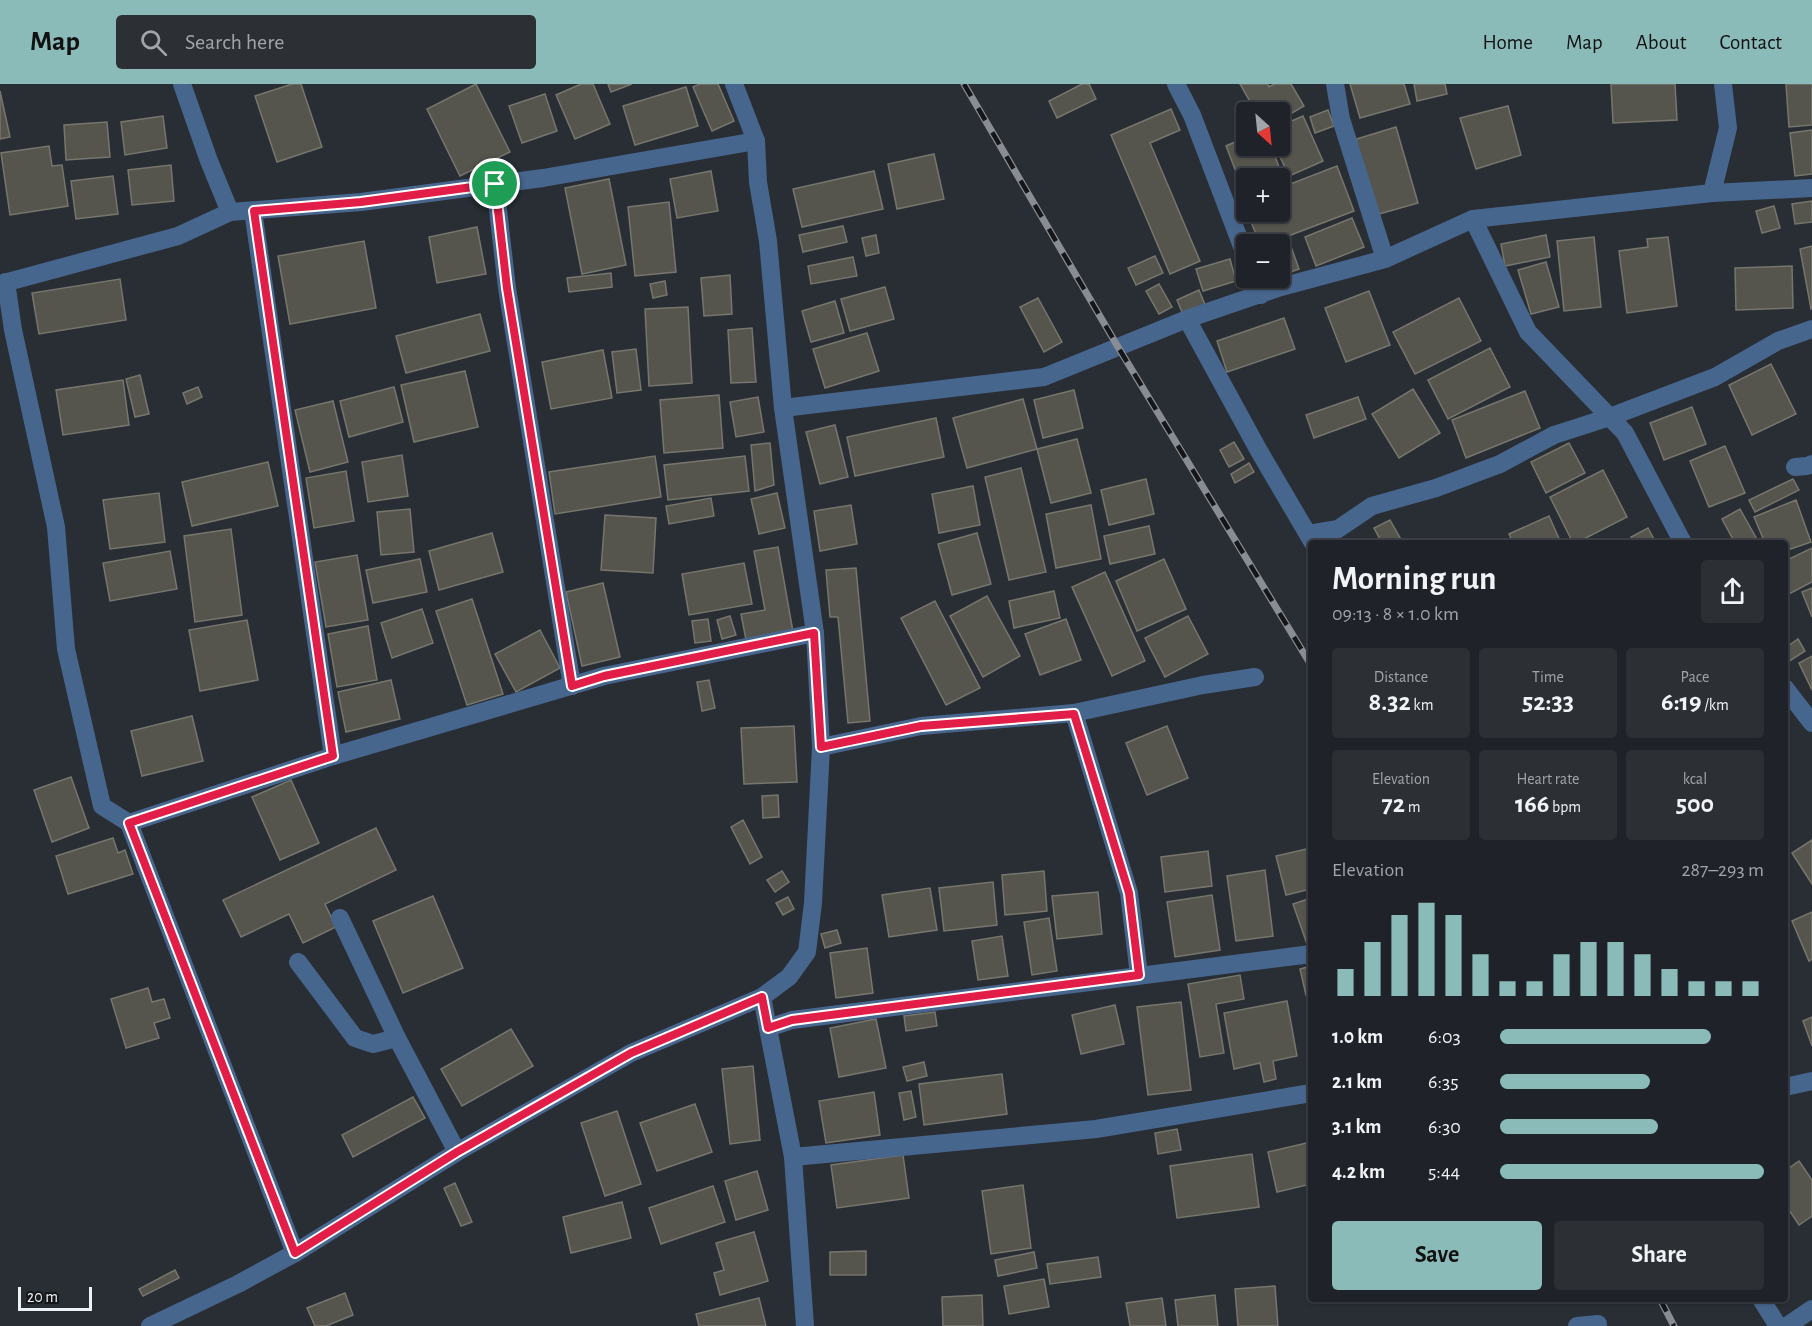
<!DOCTYPE html>
<html lang="en">
<head>
<meta charset="utf-8">
<style>
	:root { --surface:#1f2228; --page:#2c2f34; --text:#f1f3f6; --muted:#a1a4a8; --line:#3c3f45; --accent:#8bbbb9 }
	body { margin:0; font-family:"Alegreya Sans",sans-serif; background:var(--page); color:var(--text); height:100vh; display:flex; flex-direction:column; font-size:22px; white-space:nowrap }
	* { box-sizing:border-box; margin:0 }
	p { font-size:20px; color:var(--muted) }
	.icon { flex:none; width:33px; height:33px; fill:none; stroke:currentColor; stroke-width:2; stroke-linecap:round; stroke-linejoin:round }
	.map { position:relative; flex:1; overflow:hidden }
	.panel { position:absolute; left:1308px; top:456px; width:480px; height:762px; display:flex; flex-direction:column; background:var(--surface); border-radius:6px; box-shadow:0 2px 4px #0004,0 0 0 2px var(--line) }
	.panel>* { flex:none }
	.needle { width:39px; rotate:153deg }
	.tools { position:absolute; left:1236px; top:18px; display:grid; gap:12px }
	.tools a { display:grid; place-items:center; width:54px; height:54px; border-radius:6px; background:var(--surface); box-shadow:0 2px 4px #0004,0 0 0 2px var(--line); font-size:30px }
	.scale { position:absolute; left:18px; bottom:15px; width:74px; box-sizing:border-box; padding-left:6px; border:3px solid #eef1f5; border-top:0; font-size:16px; line-height:21px; white-space:nowrap; color:#eef1f5; -webkit-text-stroke:4px #141619; paint-order:stroke }
	.pin { position:absolute; display:grid; place-items:center; width:51px; height:51px; color:#fff; margin:-26px; border:3px solid #fff; border-radius:50%; box-shadow:0 2px 6px #0007 }
	.round { display:grid; place-items:center; flex:none; width:63px; height:63px; border-radius:6px; background:var(--page) }
	.head { display:flex; align-items:center; justify-content:space-between; height:102px; padding:0 24px }
	h1 { font-size:33px; font-weight:700; line-height:45px }
	.figures { display:grid; grid-template-columns:repeat(3,1fr); gap:9px; height:102px; padding:6px 24px }
	.figures div { display:grid; align-content:center; border-radius:6px; background:var(--page); text-align:center }
	.figures b { font-size:26px; font-weight:700 }
	.figures small { font-size:16px; font-weight:400 }
	.figures p { font-size:16px }
	.chart { height:168px; padding:12px 24px }
	.chart p { display:flex; justify-content:space-between }
	.chart svg { width:100%; height:108px; margin-top:6px; stroke:var(--accent); stroke-width:6 }
	.cta { display:flex; gap:12px; margin-top:auto; padding:12px 24px }
	.cta a { flex:1; height:69px; border-radius:6px; background:var(--accent); color:#111; font-size:24px; font-weight:700; line-height:69px; text-align:center }
	.cta a+a { background:var(--page); color:var(--text) }
	ul { padding:0 24px; list-style:none; font-size:20px }
	li { display:grid; grid-template-columns:96px 72px 1fr; align-items:center; height:45px }
	li i { height:15px; border-radius:8px; background:var(--accent) }
	header { display:flex; align-items:center; gap:36px; box-sizing:border-box; height:84px; padding:0 30px; background:var(--accent); color:#111 }
	header strong { font-size:28px }
	nav { display:flex; gap:33px; margin-inline-start:auto; font-size:21px }
	.search { width:420px; height:54px; background:var(--page); display:flex; align-items:center; gap:15px; box-sizing:border-box; padding:0 21px; border-radius:6px; color:var(--muted); font-size:22px }
	.map>svg:first-child { display:block }
	.building { fill:#55554d; stroke:#76766d; stroke-width:1.5 }
	.lines { fill:none; stroke-linecap:round; stroke-linejoin:round }
	.street { stroke:#47668e; stroke-width:18 }
	.rail-casing { stroke:#898d93; stroke-width:7 }
	.rail { stroke:#141619; stroke-width:4.5; stroke-dasharray:14; stroke-linecap:butt }
	.route-casing { stroke:#fff; stroke-width:12 }
	.route { stroke:#e11d48; stroke-width:8 }
</style>
</head>
<body>
<header>
<strong>Map</strong>
<div class="search"><svg class="icon" aria-label="search" viewBox="0 0 24 24"><circle cx="10" cy="10" r="6"/><path d="M15 15l6 6"/></svg>Search here</div>
<nav><a>Home</a><a>Map</a><a>About</a><a>Contact</a></nav>
</header>
<div class="map">
<svg width="1812" height="1242" viewBox="0 0 1812 1242">
	<rect width="100%" height="100%" fill="#292e35"/>
	<!-- building -->
	<g class="building">
		<polygon points="292,0 301,0 322,63 277,78 255,12"/>
		<polygon points="476,0 510,68 460,92 427,25"/>
		<polygon points="581,0 593,0 610,40 575,55 556,11"/>
		<polygon points="608,0 632,0 611,8"/>
		<polygon points="700,0 718,0 734,37 712,47 693,3"/>
		<polygon points="1082,0 1089,0 1096,15 1057,34 1049,17"/>
		<polygon points="1240,0 1268,0 1269,3 1274,0 1291,0 1304,22 1280,36 1280,28 1256,28"/>
		<polygon points="1350,0 1404,0 1410,20 1360,34"/>
		<polygon points="1414,0 1445,0 1447,10 1417,17"/>
		<polygon points="1611,0 1675,0 1677,36 1613,39"/>
		<polygon points="1786,0 1812,0 1812,41 1789,43"/>
		<polygon points="686,3 698,42 635,61 623,22"/>
		<polygon points="0,7 10,53 0,55"/>
		<polygon points="545,10 557,47 522,59 509,22"/>
		<polygon points="1508,22 1521,71 1476,85 1460,34"/>
		<polygon points="1171,25 1180,46 1150,59 1200,177 1170,190 1111,51"/>
		<polygon points="1328,26 1334,42 1315,49 1310,33"/>
		<polygon points="163,32 167,64 125,71 121,38"/>
		<polygon points="1303,32 1323,77 1289,92 1275,62 1280,62 1280,42"/>
		<polygon points="107,38 110,73 66,76 64,41"/>
		<polygon points="1396,43 1418,119 1372,132 1350,57"/>
		<polygon points="1812,46 1812,90 1795,92 1790,49"/>
		<polygon points="1246,53 1246,62 1271,62 1284,96 1280,98 1280,94 1246,94 1246,111 1245,111 1226,62"/>
		<polygon points="49,62 52,82 62,81 68,122 10,131 1,69"/>
		<polygon points="934,70 944,115 897,125 888,80"/>
		<polygon points="171,81 174,117 132,121 128,86"/>
		<polygon points="1337,82 1354,127 1267,160 1260,160 1247,128 1280,128 1280,104"/>
		<polygon points="711,87 718,127 677,134 670,95"/>
		<polygon points="874,87 883,125 802,143 793,105"/>
		<polygon points="113,92 118,130 76,135 71,97"/>
		<polygon points="609,95 626,181 582,190 565,104"/>
		<polygon points="1812,117 1812,138 1795,140 1792,120"/>
		<polygon points="669,118 676,188 635,192 628,123"/>
		<polygon points="1774,122 1780,144 1762,149 1756,127"/>
		<polygon points="1352,134 1364,163 1316,182 1305,153"/>
		<polygon points="843,142 847,158 803,168 799,151"/>
		<polygon points="477,143 486,190 437,199 429,153"/>
		<polygon points="876,151 879,169 866,172 862,154"/>
		<polygon points="1546,151 1550,173 1505,182 1501,160"/>
		<polygon points="1594,153 1601,223 1564,227 1557,157"/>
		<polygon points="1668,153 1677,222 1627,229 1619,167 1648,163 1647,155"/>
		<polygon points="364,157 376,224 290,240 278,172"/>
		<polygon points="1289,157 1299,185 1280,192 1280,161"/>
		<polygon points="1812,162 1812,225 1811,225 1800,165"/>
		<polygon points="1155,172 1163,189 1136,201 1128,184"/>
		<polygon points="853,173 857,192 811,200 808,182"/>
		<polygon points="1230,175 1236,197 1203,207 1196,185"/>
		<polygon points="1546,178 1559,223 1531,230 1518,186"/>
		<polygon points="1792,182 1793,224 1736,226 1735,184"/>
		<polygon points="611,189 612,203 569,208 567,194"/>
		<polygon points="730,191 732,230 704,232 701,194"/>
		<polygon points="120,195 126,236 39,250 32,209"/>
		<polygon points="665,197 667,211 653,214 650,200"/>
		<polygon points="1159,200 1172,223 1159,230 1146,207"/>
		<polygon points="885,203 894,235 850,247 841,215"/>
		<polygon points="1199,206 1206,223 1184,233 1177,216"/>
		<polygon points="1369,207 1390,261 1346,278 1325,224"/>
		<polygon points="1038,214 1062,258 1044,268 1020,223"/>
		<polygon points="1459,214 1481,257 1415,290 1393,248"/>
		<polygon points="835,217 844,249 811,258 802,227"/>
		<polygon points="688,223 692,299 649,302 645,225"/>
		<polygon points="480,230 490,267 406,289 396,252"/>
		<polygon points="1284,234 1295,265 1227,288 1217,257"/>
		<polygon points="752,244 756,298 731,299 728,246"/>
		<polygon points="867,249 879,287 825,304 813,265"/>
		<polygon points="1490,264 1510,303 1448,335 1428,296"/>
		<polygon points="636,265 641,306 617,309 612,268"/>
		<polygon points="603,266 612,314 551,325 542,278"/>
		<polygon points="1771,280 1796,330 1752,351 1729,301"/>
		<polygon points="465,287 478,343 414,358 401,301"/>
		<polygon points="140,291 149,330 135,333 126,295"/>
		<polygon points="123,296 129,341 63,351 56,306"/>
		<polygon points="198,303 202,313 187,320 183,309"/>
		<polygon points="394,303 403,338 349,353 340,317"/>
		<polygon points="1413,305 1440,349 1399,374 1372,330"/>
		<polygon points="1074,306 1083,344 1043,354 1034,316"/>
		<polygon points="1525,307 1540,344 1466,374 1452,336"/>
		<polygon points="719,311 723,364 664,369 660,316"/>
		<polygon points="758,313 764,348 736,353 730,318"/>
		<polygon points="1358,313 1366,335 1314,354 1306,331"/>
		<polygon points="1023,315 1037,365 967,384 953,334"/>
		<polygon points="333,317 348,378 310,388 295,326"/>
		<polygon points="1692,323 1706,360 1664,376 1650,339"/>
		<polygon points="936,334 944,373 855,392 847,353"/>
		<polygon points="835,341 848,393 820,400 806,348"/>
		<polygon points="1077,355 1091,409 1051,419 1037,365"/>
		<polygon points="1234,358 1244,375 1229,383 1220,366"/>
		<polygon points="770,359 774,401 755,407 751,361"/>
		<polygon points="1569,359 1585,389 1546,409 1531,378"/>
		<polygon points="1725,362 1745,409 1709,423 1690,377"/>
		<polygon points="402,371 408,412 368,418 362,378"/>
		<polygon points="655,372 661,413 555,430 549,388"/>
		<polygon points="745,372 749,407 668,416 664,381"/>
		<polygon points="268,378 278,422 192,442 182,398"/>
		<polygon points="1249,379 1254,388 1235,399 1231,390"/>
		<polygon points="1021,384 1046,488 1009,496 985,393"/>
		<polygon points="1603,386 1627,433 1576,459 1573,459 1550,413"/>
		<polygon points="346,387 354,437 314,444 306,394"/>
		<polygon points="1146,395 1154,430 1109,441 1101,406"/>
		<polygon points="1793,395 1799,406 1755,428 1749,416"/>
		<polygon points="973,402 980,441 939,449 932,410"/>
		<polygon points="159,409 165,458 110,465 103,416"/>
		<polygon points="777,409 785,444 759,450 751,415"/>
		<polygon points="711,414 714,432 669,440 666,422"/>
		<polygon points="1796,416 1811,458 1785,467 1785,459 1765,459 1754,433"/>
		<polygon points="851,421 857,460 820,467 814,427"/>
		<polygon points="1091,421 1101,475 1056,484 1046,430"/>
		<polygon points="410,425 414,468 381,471 377,428"/>
		<polygon points="1740,425 1759,459 1735,459 1722,435"/>
		<polygon points="605,431 656,434 653,489 601,486"/>
		<polygon points="1549,432 1561,459 1513,459 1509,450"/>
		<polygon points="1390,436 1403,459 1382,459 1374,444"/>
		<polygon points="1149,442 1155,470 1110,480 1104,452"/>
		<polygon points="1648,444 1656,459 1635,459 1631,453"/>
		<polygon points="231,445 242,531 195,538 184,452"/>
		<polygon points="492,449 503,488 439,506 429,467"/>
		<polygon points="977,449 991,500 952,511 938,460"/>
		<polygon points="778,463 793,548 746,556 741,530 765,526 754,467"/>
		<polygon points="1812,464 1812,498 1785,512 1785,477"/>
		<polygon points="170,467 177,505 110,517 103,479"/>
		<polygon points="357,471 368,536 326,543 315,478"/>
		<polygon points="420,475 427,508 373,519 366,486"/>
		<polygon points="1164,475 1186,525 1137,547 1116,497"/>
		<polygon points="744,479 752,520 689,531 682,490"/>
		<polygon points="856,484 870,637 848,639 838,533 830,533 826,486"/>
		<polygon points="1105,488 1145,577 1112,592 1072,503"/>
		<polygon points="603,499 620,573 582,582 566,508"/>
		<polygon points="1812,504 1812,533 1802,508"/>
		<polygon points="1054,507 1060,534 1014,544 1009,517"/>
		<polygon points="987,512 1020,572 983,593 950,532"/>
		<polygon points="472,515 503,610 467,621 436,527"/>
		<polygon points="935,517 980,604 946,621 901,534"/>
		<polygon points="422,525 433,559 392,574 381,539"/>
		<polygon points="730,532 736,551 722,555 717,536"/>
		<polygon points="1188,532 1208,570 1165,593 1145,554"/>
		<polygon points="708,535 711,557 695,559 692,537"/>
		<polygon points="1066,535 1081,576 1040,591 1025,550"/>
		<polygon points="247,536 258,596 200,607 189,546"/>
		<polygon points="368,542 377,596 337,603 328,550"/>
		<polygon points="540,546 560,584 516,608 495,570"/>
		<polygon points="1798,555 1805,567 1788,578 1785,572 1785,564"/>
		<polygon points="1812,572 1812,606 1799,579"/>
		<polygon points="391,596 400,635 346,648 338,608"/>
		<polygon points="709,596 715,624 702,627 697,598"/>
		<polygon points="192,632 203,677 142,692 131,647"/>
		<polygon points="794,642 797,698 744,700 741,644"/>
		<polygon points="1167,642 1188,694 1147,711 1126,659"/>
		<polygon points="71,693 89,744 52,758 34,706"/>
		<polygon points="291,696 319,759 280,776 252,713"/>
		<polygon points="778,711 779,733 763,734 762,712"/>
		<polygon points="743,736 762,773 750,780 731,743"/>
		<polygon points="376,744 396,786 325,820 336,843 303,859 289,830 241,853 223,816"/>
		<polygon points="113,754 118,769 125,766 133,790 68,810 56,772"/>
		<polygon points="1812,756 1812,800 1792,769"/>
		<polygon points="1311,764 1311,805 1286,811 1276,772"/>
		<polygon points="1208,767 1212,802 1165,808 1161,773"/>
		<polygon points="1265,786 1273,852 1236,857 1227,792"/>
		<polygon points="782,787 789,798 775,808 767,796"/>
		<polygon points="1044,787 1047,827 1005,831 1002,791"/>
		<polygon points="993,798 997,841 944,847 939,804"/>
		<polygon points="930,804 937,846 889,853 882,811"/>
		<polygon points="1098,808 1102,850 1057,855 1052,812"/>
		<polygon points="1212,811 1220,866 1175,873 1167,818"/>
		<polygon points="433,812 463,884 403,909 373,837"/>
		<polygon points="788,813 794,825 783,831 776,819"/>
		<polygon points="1311,814 1311,859 1307,860 1293,820"/>
		<polygon points="1812,828 1812,875 1809,877 1792,837"/>
		<polygon points="1049,834 1057,887 1032,891 1024,838"/>
		<polygon points="837,846 841,859 825,864 821,850"/>
		<polygon points="1002,852 1008,892 978,896 972,857"/>
		<polygon points="867,864 873,909 836,914 830,869"/>
		<polygon points="1311,882 1311,910 1306,911 1300,885"/>
		<polygon points="1240,891 1244,915 1216,920 1224,969 1200,973 1188,900"/>
		<polygon points="148,904 152,918 164,915 170,934 154,939 159,954 126,964 111,915"/>
		<polygon points="1287,917 1297,972 1273,977 1276,995 1264,998 1260,979 1234,985 1224,929"/>
		<polygon points="1181,918 1191,1006 1148,1011 1137,923"/>
		<polygon points="1115,921 1124,960 1081,970 1072,931"/>
		<polygon points="935,928 937,942 906,947 904,932"/>
		<polygon points="1812,933 1812,962 1803,937"/>
		<polygon points="876,935 886,984 839,993 830,944"/>
		<polygon points="511,945 533,982 462,1022 441,985"/>
		<polygon points="924,978 927,992 907,997 903,983"/>
		<polygon points="753,982 760,1056 730,1060 722,985"/>
		<polygon points="1002,990 1007,1030 924,1041 919,1000"/>
		<polygon points="911,1007 916,1033 904,1036 899,1009"/>
		<polygon points="874,1008 880,1051 826,1059 819,1017"/>
		<polygon points="413,1013 425,1034 353,1073 342,1051"/>
		<polygon points="695,1020 712,1068 657,1087 640,1039"/>
		<polygon points="617,1027 641,1100 605,1112 581,1039"/>
		<polygon points="1177,1045 1181,1066 1158,1070 1155,1049"/>
		<polygon points="1311,1058 1311,1100 1277,1108 1268,1068"/>
		<polygon points="1252,1070 1259,1123 1177,1134 1170,1082"/>
		<polygon points="903,1071 909,1114 837,1124 831,1081"/>
		<polygon points="1799,1077 1812,1096 1812,1132 1799,1141 1785,1120 1785,1087"/>
		<polygon points="757,1087 768,1126 736,1136 725,1097"/>
		<polygon points="455,1099 472,1138 461,1142 444,1104"/>
		<polygon points="1023,1101 1031,1164 991,1170 982,1107"/>
		<polygon points="713,1102 725,1138 661,1160 649,1124"/>
		<polygon points="622,1118 631,1154 571,1169 563,1133"/>
		<polygon points="754,1148 768,1197 720,1211 714,1189 724,1186 716,1159"/>
		<polygon points="866,1167 866,1191 830,1191 830,1168"/>
		<polygon points="1034,1168 1037,1184 998,1192 995,1176"/>
		<polygon points="1098,1173 1101,1193 1050,1200 1047,1180"/>
		<polygon points="175,1186 179,1194 143,1212 139,1205"/>
		<polygon points="1044,1195 1049,1223 1009,1230 1004,1202"/>
		<polygon points="1275,1202 1278,1242 1238,1242 1235,1205"/>
		<polygon points="345,1209 353,1231 326,1242 315,1242 307,1224"/>
		<polygon points="982,1211 983,1242 943,1242 942,1213"/>
		<polygon points="1215,1211 1218,1242 1178,1242 1175,1216"/>
		<polygon points="759,1214 766,1242 699,1242 696,1230"/>
		<polygon points="1162,1214 1166,1242 1130,1242 1126,1219"/>
	</g>
	<g class="lines">
		<!-- street -->
		<g class="street">
			<polyline points="182,0 209,77 230,128"/>
			<polyline points="1176,0 1192,31 1246,173"/>
			<polyline points="1335,0 1341,35 1385,175"/>
			<polyline points="495,100 507,204 572,602"/>
			<polyline points="1712,109 1728,44 1723,0"/>
			<polyline points="253,127 333,672"/>
			<polyline points="1473,135 1528,248 1625,349 1683,459"/>
			<polyline points="1254,194 1261,211"/>
			<polyline points="6,198 13,246 56,443 66,565 102,722 129,739 295,1169"/>
			<polyline points="0,200 178,152 230,128 361,118 543,94 756,57"/>
			<polyline points="1187,235 1259,367 1313,459"/>
			<polyline points="783,324 1044,293 1187,235 1281,203 1385,175 1473,135 1712,109 1812,104"/>
			<polyline points="1795,383 1807,382 1812,380"/>
			<polyline points="1308,450 1338,445 1372,422 1436,404 1500,380 1554,351 1610,333 1715,293 1778,257 1812,245"/>
			<polyline points="1785,604 1812,639"/>
			<polyline points="1074,629 1129,809 1139,891"/>
			<polyline points="821,663 921,642 1074,629 1203,601 1255,593"/>
			<polyline points="129,739 333,672 604,592 815,549"/>
			<polyline points="340,834 397,954 457,1068"/>
			<polyline points="298,878 355,954 373,960 397,954"/>
			<polyline points="762,913 793,1073 805,1242"/>
			<polyline points="768,944 792,936 1311,870"/>
			<polyline points="1785,1003 1812,997"/>
			<polyline points="793,1073 1096,1045 1311,1009"/>
			<polyline points="1761,1215 1778,1242"/>
			<polyline points="150,1242 238,1200 295,1169 457,1068 631,969 762,913 789,893 807,868 813,819 821,663 815,549 783,324 768,157 758,98 756,57 734,0"/>
			<polyline points="1577,1242 1598,1240"/>
			<polyline points="1787,1242 1812,1225"/>
		</g>
		<defs>
			<g id="rail">
				<polyline points="964,0 1118,263 1311,581"/>
				<polyline points="1660,1215 1674,1242"/>
			</g>
		</defs>
		<!-- rail casing -->
		<use href="#rail" class="rail-casing"/>
		<!-- rail -->
		<use href="#rail" class="rail"/>
	</g>
	<g class="lines">
		<defs>
			<polygon id="route" points="495,100 507,204 572,602 604,592 814,549 821,663 921,642 1074,630 1129,809 1139,891 792,936 768,944 762,913 631,969 457,1068 295,1169 129,739 333,672 254,127 361,118"/>
		</defs>
		<!-- route casing -->
		<use href="#route" class="route-casing"/>
		<!-- route -->
		<use href="#route" class="route"/>
	</g>
</svg>
<div class="tools">
<a><svg class="needle" viewBox="-14 -14 28 28"><path d="M0-13l5 13h-10z" fill="#e53935"/><path d="M0 13l5-13h-10z" fill="#a1a4a8"/></svg></a>
<a>+</a>
<a>−</a>
</div>
<div class="scale">20 m</div>
<div class="pin" style="left:495px;top:100px;background:#1e9e55"><svg class="icon" aria-label="arrive" viewBox="0 0 24 24"><path d="M6 21V4h12l-3 4 3 4H6"/></svg></div>
<section class="panel">
<div class="head"><div><h1>Morning run</h1><p>09:13 · 8 × 1.0 km</p></div><a class="round"><svg class="icon" aria-label="share" viewBox="0 0 24 24"><path d="M12 15V3M7 8l5-5 5 5M5 13v7h14v-7"/></svg></a></div>
<div class="figures">
<div><p>Distance</p><b>8.32<small> km</small></b></div>
<div><p>Time</p><b>52:33</b></div>
<div><p>Pace</p><b>6:19<small> /km</small></b></div>
</div>
<div class="figures">
<div><p>Elevation</p><b>72<small> m</small></b></div>
<div><p>Heart rate</p><b>166<small> bpm</small></b></div>
<div><p>kcal</p><b>500</b></div>
</div>
<div class="chart"><p><span>Elevation</span>287–293 m</p>
<svg viewBox="0 0 160 44" preserveAspectRatio="none"><path d="M5 44V33M15 44V22M25 44V11M35 44V6M45 44V11M55 44V27M65 44V38M75 44V38M85 44V27M95 44V22M105 44V22M115 44V27M125 44V33M135 44V38M145 44V38M155 44V38"/></svg>
</div>
<ul>
<li><b>1.0 km</b>6:03<i style="width:80%"></i></li>
<li><b>2.1 km</b>6:35<i style="width:57%"></i></li>
<li><b>3.1 km</b>6:30<i style="width:60%"></i></li>
<li><b>4.2 km</b>5:44<i style="width:100%"></i></li>
</ul>
<div class="cta"><a>Save</a><a>Share</a></div>
</section>
</div>
</body>
</html>
